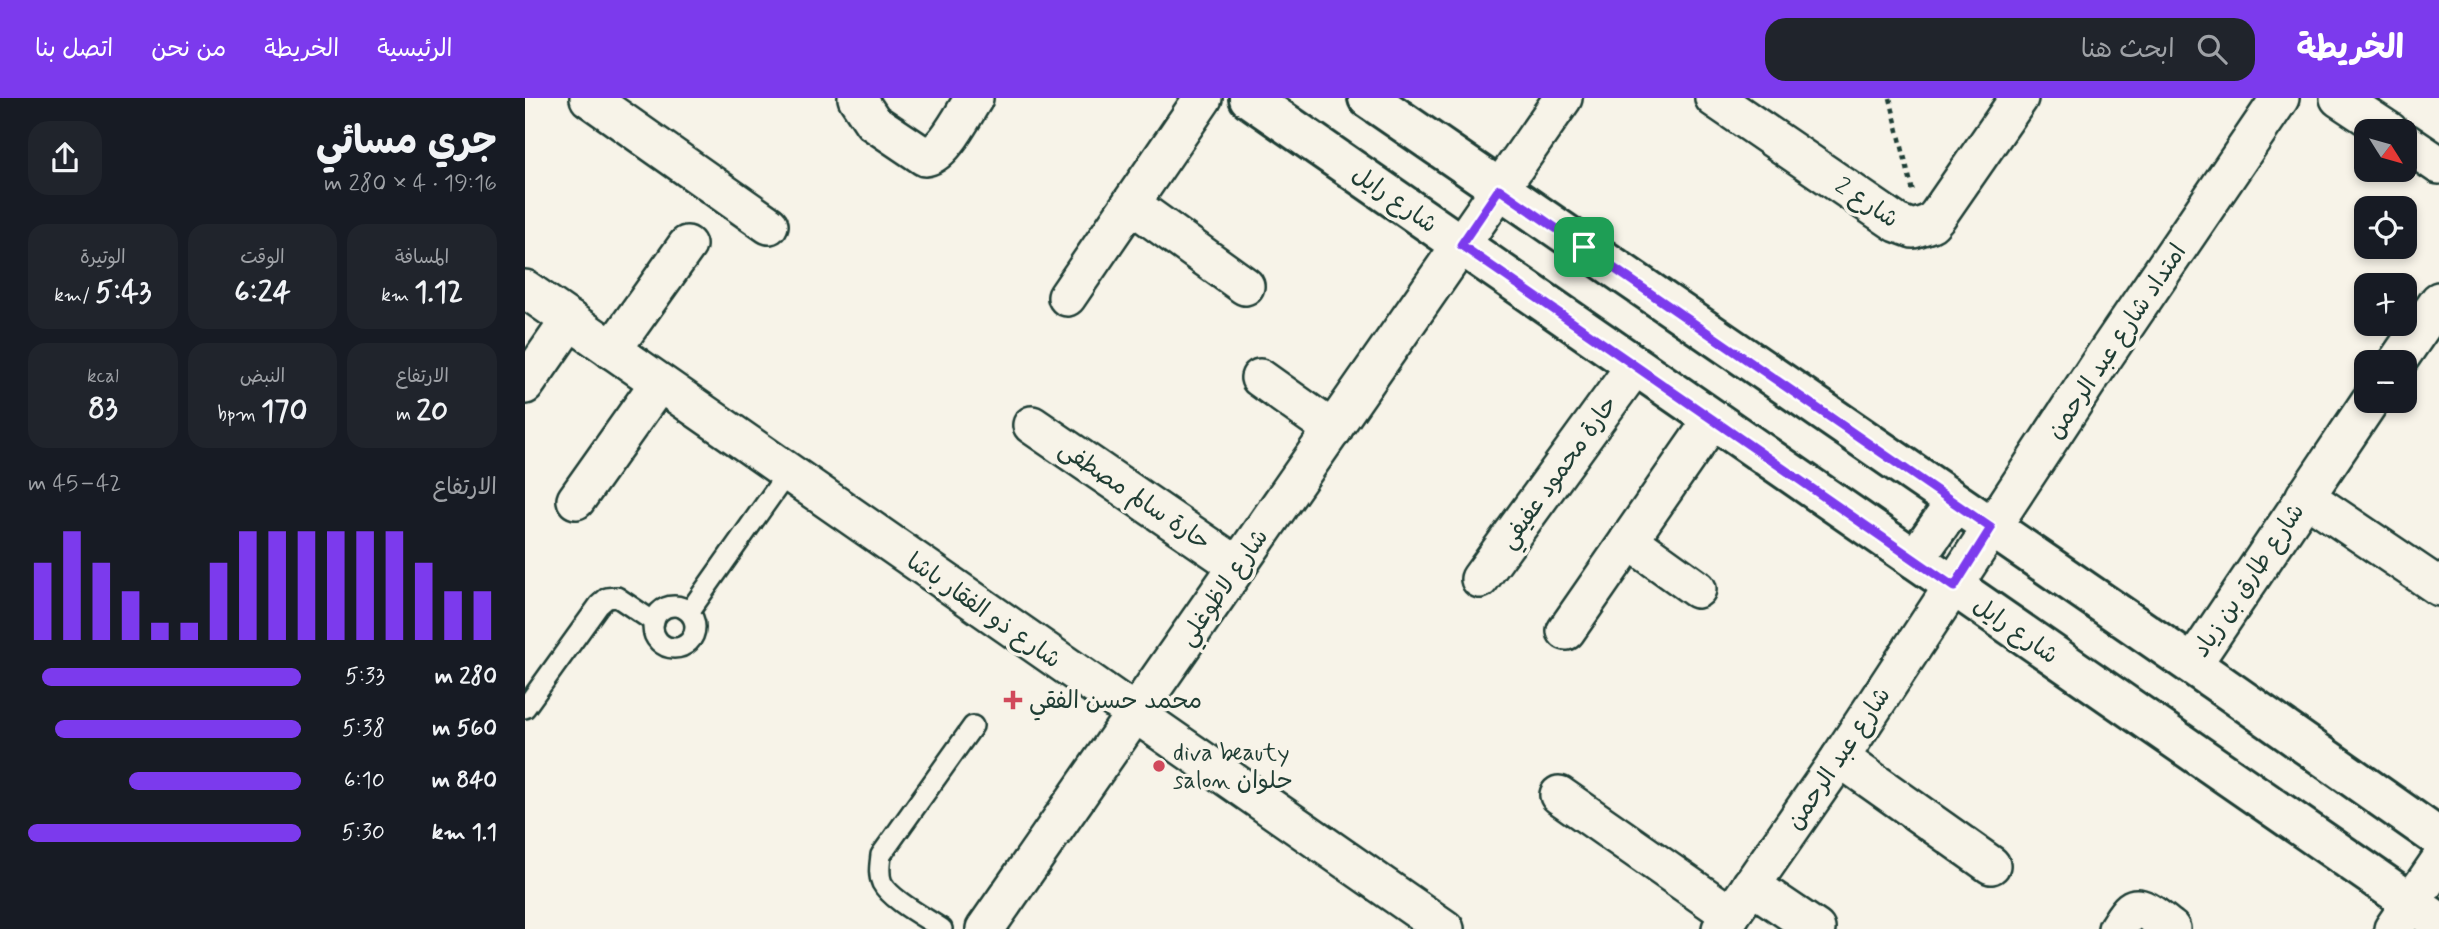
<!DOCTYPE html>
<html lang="ar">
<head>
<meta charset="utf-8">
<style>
	:root { --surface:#171b24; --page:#20242c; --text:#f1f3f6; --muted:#9ea1a6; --accent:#7c3aed }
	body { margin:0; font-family:Mynerve,"Playpen Sans Arabic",sans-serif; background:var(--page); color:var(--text); direction:rtl; height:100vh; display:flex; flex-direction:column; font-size:26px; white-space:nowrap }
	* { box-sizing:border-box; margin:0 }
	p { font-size:23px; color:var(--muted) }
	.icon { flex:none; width:38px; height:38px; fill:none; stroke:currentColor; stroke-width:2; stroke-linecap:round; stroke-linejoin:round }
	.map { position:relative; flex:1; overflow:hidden; direction:ltr }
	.sheet { display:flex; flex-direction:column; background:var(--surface); width:525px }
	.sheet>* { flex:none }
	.needle { width:46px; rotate:127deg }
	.fabs { position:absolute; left:1829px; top:21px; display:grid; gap:14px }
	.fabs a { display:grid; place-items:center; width:63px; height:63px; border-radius:14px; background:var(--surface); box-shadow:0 4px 10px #0003; font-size:35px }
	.pin { position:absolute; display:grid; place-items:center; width:60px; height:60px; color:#fff; margin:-30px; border-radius:14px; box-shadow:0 4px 10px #0006 }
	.round { display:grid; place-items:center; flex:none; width:74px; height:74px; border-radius:21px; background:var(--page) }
	.summary { display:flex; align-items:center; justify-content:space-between; height:119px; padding:0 28px }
	h1 { font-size:38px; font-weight:700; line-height:52px }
	.stats { display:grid; grid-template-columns:repeat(3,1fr); gap:10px; height:119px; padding:7px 28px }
	.stats div { display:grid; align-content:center; border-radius:18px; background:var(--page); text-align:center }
	.stats b { font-size:30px; font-weight:700 }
	.stats small { font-size:19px; font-weight:400 }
	.stats p { font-size:19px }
	.chart { height:196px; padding:14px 28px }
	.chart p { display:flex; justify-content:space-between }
	.chart svg { width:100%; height:126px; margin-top:7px; stroke:var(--accent); stroke-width:6 }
	ul { padding:0 28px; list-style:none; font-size:23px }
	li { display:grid; grid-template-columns:112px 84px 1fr; align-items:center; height:52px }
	li i { height:18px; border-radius:9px; background:var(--accent) }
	header { display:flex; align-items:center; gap:42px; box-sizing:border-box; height:98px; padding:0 35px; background:var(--accent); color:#fff }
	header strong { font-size:33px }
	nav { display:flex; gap:38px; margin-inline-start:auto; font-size:24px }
	.search { width:490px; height:63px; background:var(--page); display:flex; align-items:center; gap:18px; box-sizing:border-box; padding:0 24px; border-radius:21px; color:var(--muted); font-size:26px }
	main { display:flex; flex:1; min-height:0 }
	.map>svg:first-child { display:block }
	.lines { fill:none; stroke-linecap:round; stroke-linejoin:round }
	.lane-casing { stroke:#1f3d34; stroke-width:24 }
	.street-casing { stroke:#1f3d34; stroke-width:42 }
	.secondary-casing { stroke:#1f3d34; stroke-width:44 }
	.path { stroke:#1f3d34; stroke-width:4.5; stroke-dasharray:5 5; stroke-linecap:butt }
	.lane { stroke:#f7f3e8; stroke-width:19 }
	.street { stroke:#f7f3e8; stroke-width:37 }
	.secondary { stroke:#f7f3e8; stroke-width:38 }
	.route-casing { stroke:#fff; stroke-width:14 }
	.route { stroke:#7c3aed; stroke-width:9 }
	.poi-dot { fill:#d1495b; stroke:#f7f3e8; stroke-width:2.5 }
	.labels { text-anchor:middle; stroke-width:7; stroke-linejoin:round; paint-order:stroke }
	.street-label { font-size:24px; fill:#1f3d34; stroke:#f7f3e8 }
	.poi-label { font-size:24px; fill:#1f3d34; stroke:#f7f3e8; text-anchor:start }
</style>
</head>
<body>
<header>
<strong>الخريطة</strong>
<div class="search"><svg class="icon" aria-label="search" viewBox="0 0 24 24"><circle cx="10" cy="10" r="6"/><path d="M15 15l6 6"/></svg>ابحث هنا</div>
<nav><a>الرئيسية</a><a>الخريطة</a><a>من نحن</a><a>اتصل بنا</a></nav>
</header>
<main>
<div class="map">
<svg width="1914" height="831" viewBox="0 0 1914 831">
	<rect width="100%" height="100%" fill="#f7f3e8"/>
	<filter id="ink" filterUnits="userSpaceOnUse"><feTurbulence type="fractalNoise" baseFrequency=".0143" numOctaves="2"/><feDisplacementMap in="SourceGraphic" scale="14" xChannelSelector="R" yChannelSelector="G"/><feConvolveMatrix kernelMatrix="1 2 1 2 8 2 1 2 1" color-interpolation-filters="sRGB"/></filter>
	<g filter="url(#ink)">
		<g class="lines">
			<defs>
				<g id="lane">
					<circle cx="149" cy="529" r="21"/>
					<polyline points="164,514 263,374"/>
					<polyline points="0,610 74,507 82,500 92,499 129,524"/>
					<path d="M 417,831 C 401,820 366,802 357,785 C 353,776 355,767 356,757 L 448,628"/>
				</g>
				<g id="street">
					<polyline points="64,0 244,127"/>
					<path d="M 332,0 L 348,24 L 400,59 C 418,58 439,15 449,0"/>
					<polyline points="1189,0 1372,125 1388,131 1406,125 1413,117 1494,0"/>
					<polyline points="1814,0 1864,33"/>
					<polyline points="1880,44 1914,67"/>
					<polyline points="606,106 720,188"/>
					<polyline points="0,191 920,831"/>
					<polyline points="542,199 678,0"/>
					<polyline points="87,252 162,147"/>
					<polyline points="1872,264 1914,203"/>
					<polyline points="735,280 808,332"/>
					<polyline points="0,287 45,222"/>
					<polyline points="507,327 713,468"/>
					<polyline points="1780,398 1914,489"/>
					<polyline points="51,402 134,285"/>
					<polyline points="1104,442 1172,491"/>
					<polyline points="955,481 1110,268"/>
					<polyline points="1041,533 1188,321"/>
					<polyline points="1667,567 1845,303"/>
					<polyline points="1315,660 1466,767"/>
					<polyline points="1034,697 1206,817"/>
					<polyline points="1226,787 1291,831"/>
					<polyline points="460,831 1038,0"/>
					<polyline points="1196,831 1315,660 1574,266 1755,0"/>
					<path d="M 1592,831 C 1596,825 1601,816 1606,812 C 1617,804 1637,825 1646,831"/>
					<polyline points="1868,831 1914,764"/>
				</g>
				<g id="secondary">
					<polyline points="724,0 1914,824"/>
					<polyline points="843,0 1689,582 1914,740"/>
					<polyline points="1390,461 1430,405"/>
				</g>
			</defs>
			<!-- lane casing -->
			<use href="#lane" class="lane-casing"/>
			<!-- street casing -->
			<use href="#street" class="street-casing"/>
			<!-- secondary casing -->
			<use href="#secondary" class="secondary-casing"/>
			<!-- path -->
			<polyline class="path" points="1365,0 1388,94"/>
			<!-- lane -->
			<use href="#lane" class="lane"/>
			<!-- street -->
			<use href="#street" class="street"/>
			<!-- secondary -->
			<use href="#secondary" class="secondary"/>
		</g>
	</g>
	<g class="lines" filter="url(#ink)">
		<defs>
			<polygon id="route" points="974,91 1466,430 1429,489 936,147"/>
		</defs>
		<!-- route casing -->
		<use href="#route" class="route-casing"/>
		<!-- route -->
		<use href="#route" class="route"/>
	</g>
	<!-- markers -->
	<g class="poi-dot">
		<path d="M484.5 591.5h7v7h7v7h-7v7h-7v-7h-7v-7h7z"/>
		<circle cx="634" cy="668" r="7"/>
	</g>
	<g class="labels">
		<!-- street labels -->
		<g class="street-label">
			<text transform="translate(870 101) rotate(35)" y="8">شارع رايل</text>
			<text transform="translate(1342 104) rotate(34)" y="8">شارع 2</text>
			<text transform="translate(1591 243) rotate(-56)" y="8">امتداد شارع عبد الرحمن</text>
			<text transform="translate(1033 374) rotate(-54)" y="8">حارة محمود عفيفي</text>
			<text transform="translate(610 397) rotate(34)" y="8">حارة سالم مصطفى</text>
			<text transform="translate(1723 482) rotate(-56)" y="8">شارع طارق بن زياد</text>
			<text transform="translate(698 489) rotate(-55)" y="8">شارع لاظوغلي</text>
			<text transform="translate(459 512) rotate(35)" y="8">شارع ذو الفقار باشا</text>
			<text transform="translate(1491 532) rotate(35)" y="8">شارع رايل</text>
			<text transform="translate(1313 660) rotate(-56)" y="8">شارع عبد الرحمن</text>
		</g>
		<!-- poi labels -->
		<g class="poi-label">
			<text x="504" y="610">محمد حسن الفقي</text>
			<text x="648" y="662">diva beauty<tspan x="648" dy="28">salon حلوان</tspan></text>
		</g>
	</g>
</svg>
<div class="fabs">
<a><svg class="needle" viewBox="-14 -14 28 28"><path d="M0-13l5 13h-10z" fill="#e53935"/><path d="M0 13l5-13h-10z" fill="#9ea1a6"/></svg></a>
<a><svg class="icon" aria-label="locate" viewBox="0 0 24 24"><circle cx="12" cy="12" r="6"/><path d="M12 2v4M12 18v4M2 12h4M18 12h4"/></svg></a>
<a>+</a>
<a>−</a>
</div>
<div class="pin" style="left:1059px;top:149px;background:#1e9e55"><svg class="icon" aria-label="arrive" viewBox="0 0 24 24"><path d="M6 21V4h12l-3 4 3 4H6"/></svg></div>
</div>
<section class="sheet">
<div class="summary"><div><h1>جري مسائي</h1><p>19:16 · 4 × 280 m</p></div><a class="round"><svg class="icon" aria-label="share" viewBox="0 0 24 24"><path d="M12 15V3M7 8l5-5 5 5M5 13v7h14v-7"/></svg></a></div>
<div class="stats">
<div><p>المسافة</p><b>1.12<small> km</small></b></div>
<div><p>الوقت</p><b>6:24</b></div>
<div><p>الوتيرة</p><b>5:43<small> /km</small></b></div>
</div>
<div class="stats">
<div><p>الارتفاع</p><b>20<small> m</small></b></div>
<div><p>النبض</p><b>170<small> bpm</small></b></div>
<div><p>kcal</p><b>83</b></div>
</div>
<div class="chart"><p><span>الارتفاع</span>42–45 m</p>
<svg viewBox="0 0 160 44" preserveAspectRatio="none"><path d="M5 44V17M15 44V6M25 44V17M35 44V27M45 44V38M55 44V38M65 44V17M75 44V6M85 44V6M95 44V6M105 44V6M115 44V6M125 44V6M135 44V17M145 44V27M155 44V27"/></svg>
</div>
<ul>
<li><b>280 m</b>5:33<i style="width:95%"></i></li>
<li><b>560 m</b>5:38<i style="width:90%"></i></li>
<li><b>840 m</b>6:10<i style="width:63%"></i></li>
<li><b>1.1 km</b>5:30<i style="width:100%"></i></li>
</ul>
</section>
</main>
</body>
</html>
